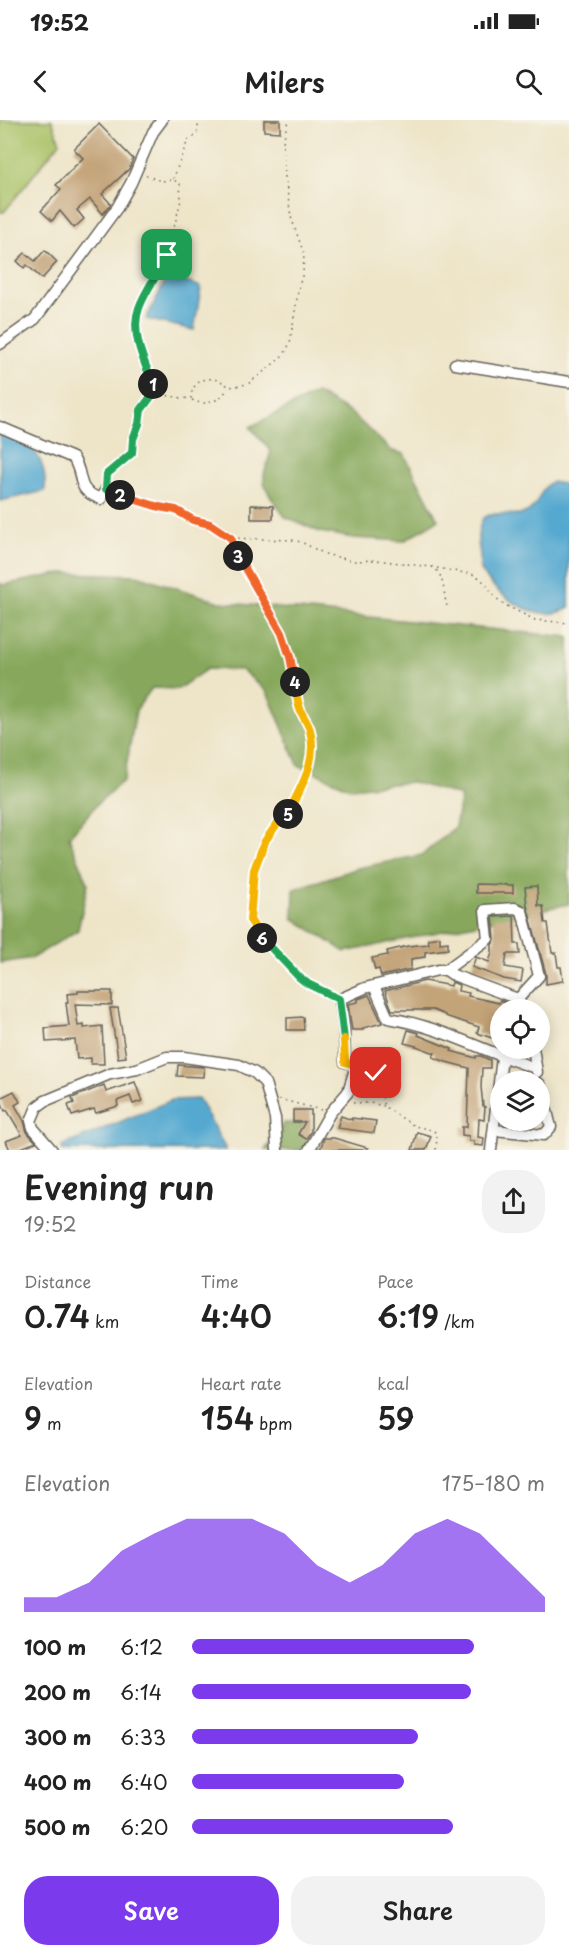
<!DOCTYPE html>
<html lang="en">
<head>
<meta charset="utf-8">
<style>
	:root { --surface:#fff; --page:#f2f2f2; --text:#222; --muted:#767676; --accent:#7c3aed }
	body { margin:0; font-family:"Playpen Sans",sans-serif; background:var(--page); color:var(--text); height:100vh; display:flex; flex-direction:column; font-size:22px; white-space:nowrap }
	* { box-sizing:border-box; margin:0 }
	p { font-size:20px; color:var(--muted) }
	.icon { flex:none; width:33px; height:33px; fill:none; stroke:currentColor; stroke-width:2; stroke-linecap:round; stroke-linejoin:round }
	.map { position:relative; height:1030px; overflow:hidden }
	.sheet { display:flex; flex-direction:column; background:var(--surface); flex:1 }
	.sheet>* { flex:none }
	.buttons { position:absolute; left:490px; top:879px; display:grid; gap:12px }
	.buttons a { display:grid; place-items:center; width:60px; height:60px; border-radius:50%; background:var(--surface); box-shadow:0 3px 15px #0003; font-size:30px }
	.pin { position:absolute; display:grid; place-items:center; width:51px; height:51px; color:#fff; margin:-26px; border-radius:12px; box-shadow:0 3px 9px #0006 }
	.km { position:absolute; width:30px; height:30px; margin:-15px; border-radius:50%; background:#222; color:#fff; font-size:16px; line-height:30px; text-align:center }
	.round { display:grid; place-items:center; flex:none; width:63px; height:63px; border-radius:24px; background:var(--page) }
	.summary { display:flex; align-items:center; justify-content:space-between; height:102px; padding:0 24px }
	h1 { font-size:33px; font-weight:600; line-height:45px }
	.stats { display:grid; grid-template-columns:repeat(3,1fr); gap:9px; height:102px; padding:6px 24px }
	.stats div { display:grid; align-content:center }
	.stats b { font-size:30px; font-weight:600 }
	.stats small { font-size:16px; font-weight:400 }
	.stats p { font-size:16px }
	.chart { height:168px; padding:12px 24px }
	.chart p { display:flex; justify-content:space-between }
	.chart svg { width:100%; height:108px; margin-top:6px; fill:var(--accent); opacity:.7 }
	.cta { display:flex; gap:12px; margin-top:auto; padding:12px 24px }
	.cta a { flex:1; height:69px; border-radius:24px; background:var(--accent); color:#fff; font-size:24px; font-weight:600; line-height:69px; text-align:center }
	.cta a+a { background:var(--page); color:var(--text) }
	ul { padding:0 24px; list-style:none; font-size:20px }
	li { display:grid; grid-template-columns:96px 72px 1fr; align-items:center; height:45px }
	li i { height:15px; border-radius:8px; background:var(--accent) }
	.status { display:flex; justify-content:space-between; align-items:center; height:42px; padding:0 30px; background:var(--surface); direction:ltr }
	.status svg { height:16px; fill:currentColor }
	header { display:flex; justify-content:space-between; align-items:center; height:78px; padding:0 24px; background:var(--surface); font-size:27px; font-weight:600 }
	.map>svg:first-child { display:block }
	.green { fill:#aac267; stroke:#636f42; stroke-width:1.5 }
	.forest { fill:#87a85c; stroke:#52623c; stroke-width:1.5 }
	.water { fill:#55a9d0; stroke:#386276; stroke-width:1.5 }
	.building { fill:#c3a378 }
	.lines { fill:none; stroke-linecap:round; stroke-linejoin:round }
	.minor-casing { stroke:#666259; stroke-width:13 }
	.path { stroke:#666259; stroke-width:1.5; stroke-dasharray:1.5 4.5; stroke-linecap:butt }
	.minor { stroke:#fff; stroke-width:10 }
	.split-1-casing { stroke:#fff; stroke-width:12 }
	.split-2-casing { stroke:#fff; stroke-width:12 }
	.split-3-casing { stroke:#fff; stroke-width:12 }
	.split-4-casing { stroke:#fff; stroke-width:12 }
	.split-5-casing { stroke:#fff; stroke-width:12 }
	.split-6-casing { stroke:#fff; stroke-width:12 }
	.split-7-casing { stroke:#fff; stroke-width:12 }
	.split-8-casing { stroke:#fff; stroke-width:12 }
	.split-1 { stroke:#22a559; stroke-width:8 }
	.split-2 { stroke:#22a559; stroke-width:8 }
	.split-3 { stroke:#f0652b; stroke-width:8 }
	.split-4 { stroke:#f0652b; stroke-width:8 }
	.split-5 { stroke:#f5b400; stroke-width:8 }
	.split-6 { stroke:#f5b400; stroke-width:8 }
	.split-7 { stroke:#22a559; stroke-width:8 }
	.split-8 { stroke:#f5b400; stroke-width:8 }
</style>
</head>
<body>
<div class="status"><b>19:52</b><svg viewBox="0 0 49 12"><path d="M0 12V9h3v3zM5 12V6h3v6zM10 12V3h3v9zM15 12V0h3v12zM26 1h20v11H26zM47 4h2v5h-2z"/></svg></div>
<header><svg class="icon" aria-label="back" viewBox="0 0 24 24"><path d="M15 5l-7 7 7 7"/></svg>Milers<svg class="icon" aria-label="search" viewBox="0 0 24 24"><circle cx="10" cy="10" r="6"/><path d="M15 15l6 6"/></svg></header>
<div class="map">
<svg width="569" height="1030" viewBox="0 0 569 1030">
	<rect width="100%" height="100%" fill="#f7f3e8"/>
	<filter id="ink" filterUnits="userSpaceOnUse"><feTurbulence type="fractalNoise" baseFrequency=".0167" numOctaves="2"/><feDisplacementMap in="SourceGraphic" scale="12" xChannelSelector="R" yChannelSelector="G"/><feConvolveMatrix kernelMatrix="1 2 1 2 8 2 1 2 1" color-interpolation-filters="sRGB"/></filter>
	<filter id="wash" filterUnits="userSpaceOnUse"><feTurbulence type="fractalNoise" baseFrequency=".008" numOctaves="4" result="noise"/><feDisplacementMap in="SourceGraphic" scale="24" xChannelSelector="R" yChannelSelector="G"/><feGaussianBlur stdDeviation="1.35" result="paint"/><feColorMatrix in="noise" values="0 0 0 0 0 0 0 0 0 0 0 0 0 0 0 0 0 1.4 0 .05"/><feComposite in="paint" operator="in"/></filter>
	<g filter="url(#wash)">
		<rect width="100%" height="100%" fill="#eee5c9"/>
		<!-- green -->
		<polygon class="green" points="0,0 52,0 60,22 4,92 0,92"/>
		<!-- forest -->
		<g class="forest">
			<polygon points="316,273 351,293 392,331 404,334 438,400 404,421 353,418 320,412 285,397 270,376 264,363 264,354 271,331 250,307"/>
			<polygon points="63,453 137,455 220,482 569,517 569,784 345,832 293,798 294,769 358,748 422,735 455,707 461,676 412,662 350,668 298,645 267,572 242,550 207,549 178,569 152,568 136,590 124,660 98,683 69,717 88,763 78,810 32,838 0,843 0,463 3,465"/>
			<polygon points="284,1003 301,1003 319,1030 265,1030"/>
		</g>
		<!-- water -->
		<g class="water">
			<polygon points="168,156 201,167 194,210 146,199"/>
			<path d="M 0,314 C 32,319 47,340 45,371 L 0,381 Z"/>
			<path d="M 552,362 L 569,365 L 569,488 C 538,505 499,478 482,452 C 478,447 481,440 480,434 C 477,420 477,411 483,398 C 499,389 509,398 525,393 C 540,387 539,367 552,362 Z"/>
			<polygon points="199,979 226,1030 62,1030 62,1026 172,980"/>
		</g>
		<g id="blocks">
			<!-- building -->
			<g class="building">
				<polygon points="264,0 280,0 280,12 264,11"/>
				<polygon points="99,4 133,39 129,49 102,74 111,84 103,94 90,79 77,90 84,99 74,108 60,91 52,101 41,91 61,69 56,65 83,38 74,29"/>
				<polygon points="45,130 57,142 42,159 27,145 24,148 17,141 25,133 35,141"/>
				<polygon points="251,385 273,386 273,399 251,399"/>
				<polygon points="476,764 513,765 513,773 476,773"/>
				<polygon points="537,766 538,786 543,786 545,803 548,803 552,833 556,833 558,847 561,847 563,861 546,864 546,854 527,786 525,767"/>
				<polygon points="514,796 515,824 519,824 520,834 507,834 505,847 523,850 521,862 504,859 472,847 476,837 489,842 492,832 492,825 495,819 493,797"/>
				<polygon points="440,817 440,823 448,822 448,829 425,832 425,837 411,839 411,849 381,856 379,849 375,850 372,838 388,835 387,831 408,826 429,824 428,819"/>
				<polygon points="425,861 451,866 452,862 459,865 458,871 469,873 468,876 499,883 500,880 512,885 513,890 501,890 501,917 493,915 492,918 477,913 479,907 445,896 445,895 433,890 392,890 385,871"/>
				<polygon points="78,871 112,871 112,885 75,884 78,906 84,905 84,908 102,906 104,944 91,944 91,938 77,939 75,920 46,922 45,908 69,906 66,883 68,883 67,874 78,873"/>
				<polygon points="369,875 382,903 363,908 363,910 352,910 348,884 358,882 358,879"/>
				<polygon points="110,888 118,888 126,937 118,938"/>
				<polygon points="303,897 304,910 287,910 287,898"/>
				<polygon points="408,910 419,913 418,915 452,929 451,931 476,938 476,936 481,936 490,940 490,948 482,948 481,967 483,986 485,987 484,1000 479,999 478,1017 484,1018 483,1026 474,1025 474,1021 469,1021 469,1016 462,1015 462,1007 467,1007 469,948 446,942 433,937 435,933 416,926 404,923"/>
				<polygon points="178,945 204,947 203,957 177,956"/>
				<polygon points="135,962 142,981 133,984 130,976 117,981 118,986 96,993 94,989 72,996 68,985 74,983 72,978 104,965 106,972"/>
				<polygon points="14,971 20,982 15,985 24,1001 27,1012 36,1022 16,1030 10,1030 6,1021 22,1015 7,990 5,991 0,978"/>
				<polygon points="293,990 311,990 311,1011 306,1019 298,1014 305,1002 293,1002"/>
				<polygon points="341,996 352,1000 352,998 376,1001 374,1013 337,1008"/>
				<polygon points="417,1012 431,1016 426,1030 412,1030"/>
				<polygon points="324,1018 334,1018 368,1028 368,1030 320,1030"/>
			</g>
		</g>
	</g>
	<g filter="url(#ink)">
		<use href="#blocks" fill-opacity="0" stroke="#666259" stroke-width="1.5"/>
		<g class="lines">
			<defs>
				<g id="minor">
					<polyline points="0,224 35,199 117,88 131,63 153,12 162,0"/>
					<polyline points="455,244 569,262"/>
					<path d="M 0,307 L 73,338 C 86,357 73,369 101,379 L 106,369"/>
					<polyline points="446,850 488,819 485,790 515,788 522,791 539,856 518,879"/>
					<path d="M 374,866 L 388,898 C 440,906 486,933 536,948"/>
					<polyline points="533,928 537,952"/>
					<polyline points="494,1010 544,1015 551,1007 540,964"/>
					<polyline points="52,1030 33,1008 31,1001 37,987 45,981 110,954 137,949 167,937 184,937 239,945 255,953 265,963 275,998 277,1030"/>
					<polyline points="309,1030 330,993 348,972 355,949 352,943 345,942 344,908 340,879 365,868 438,850 446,850 453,855 518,879 523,890"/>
					<polyline points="491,1030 502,937"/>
				</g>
			</defs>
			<!-- minor casing -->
			<use href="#minor" class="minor-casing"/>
			<!-- path -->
			<g class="path">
				<polyline points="173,59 188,20 197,15 199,0"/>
				<path d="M 157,270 L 169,276 L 191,279 C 191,257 215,253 229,267 L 248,264 L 277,241 L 285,233 L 290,223 L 299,166 L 303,153 L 304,134 L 291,97 L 285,57 L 283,22 L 288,0"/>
				<path d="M 192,280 C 206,287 221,281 228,268"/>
				<path d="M 107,359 L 109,351 L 132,333 L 133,319 L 139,304 L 141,290 L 156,270 C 142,246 132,214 139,188 L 167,135 L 181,80 L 180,64 L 174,60 L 161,61 L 145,55"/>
				<path d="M 114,372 L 159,387 L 176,390 L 193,400 L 210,404 L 231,418 L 237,434 L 276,500 L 290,538 L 299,587 L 310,607 L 312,619 L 312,642 L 308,653 L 289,694 L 277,704 L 265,721 L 256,741 L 250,800 C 257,816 293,855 308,864 C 315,868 323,871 330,874"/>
				<path d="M 232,418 L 292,420 L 301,422 L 325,434 L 353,441 L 376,440 L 432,447 C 445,453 443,474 447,486"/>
				<polyline points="437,448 476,455 485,463 496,478 505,485 535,500 569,503"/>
				<path d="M 366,951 L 376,953 C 388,965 379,973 384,986 L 414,1006 L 428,1009 L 434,1011 L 437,1015 L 436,1030"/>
				<polyline points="279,979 321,990"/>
				<polyline points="353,983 370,983 384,986"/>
			</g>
			<!-- minor -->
			<use href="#minor" class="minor"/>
		</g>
	</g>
	<g class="lines" filter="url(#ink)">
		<defs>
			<path id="split-1" d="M 153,264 C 144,241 130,213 139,188 C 146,169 159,153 167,135"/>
			<polyline id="split-2" points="120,375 106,369 107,354 132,333 133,319 139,304 141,290 156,270 153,264"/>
			<polyline id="split-3" points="120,375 159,387 176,390 193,400 210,404 231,418 238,436"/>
			<polyline id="split-4" points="238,436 282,513 290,537 295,562"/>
			<path id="split-5" d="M 288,694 C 301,666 318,642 310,610 C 308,603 303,597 300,589 C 297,581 296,571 295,562"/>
			<polyline id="split-6" points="262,818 250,800 254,750 265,721 277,704 288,694"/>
			<polyline id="split-7" points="262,818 299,857 308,864 339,879 344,919"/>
			<polyline id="split-8" points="344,919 345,942 352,944 355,949 376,953"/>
		</defs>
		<!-- split-1 casing -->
		<use href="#split-1" class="split-1-casing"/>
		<!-- split-2 casing -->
		<use href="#split-2" class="split-2-casing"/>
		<!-- split-3 casing -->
		<use href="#split-3" class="split-3-casing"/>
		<!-- split-4 casing -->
		<use href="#split-4" class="split-4-casing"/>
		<!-- split-5 casing -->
		<use href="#split-5" class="split-5-casing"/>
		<!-- split-6 casing -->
		<use href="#split-6" class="split-6-casing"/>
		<!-- split-7 casing -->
		<use href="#split-7" class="split-7-casing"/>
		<!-- split-8 casing -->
		<use href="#split-8" class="split-8-casing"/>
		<!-- split-1 -->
		<use href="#split-1" class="split-1"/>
		<!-- split-2 -->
		<use href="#split-2" class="split-2"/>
		<!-- split-3 -->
		<use href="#split-3" class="split-3"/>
		<!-- split-4 -->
		<use href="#split-4" class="split-4"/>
		<!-- split-5 -->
		<use href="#split-5" class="split-5"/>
		<!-- split-6 -->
		<use href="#split-6" class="split-6"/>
		<!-- split-7 -->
		<use href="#split-7" class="split-7"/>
		<!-- split-8 -->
		<use href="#split-8" class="split-8"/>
	</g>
</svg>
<div class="buttons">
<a><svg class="icon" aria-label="locate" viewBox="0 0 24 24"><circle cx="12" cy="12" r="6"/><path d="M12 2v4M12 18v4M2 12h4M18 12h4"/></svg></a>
<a><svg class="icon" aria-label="layers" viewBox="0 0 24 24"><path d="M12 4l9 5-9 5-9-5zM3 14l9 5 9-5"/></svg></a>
</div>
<div class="pin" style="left:167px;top:135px;background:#1e9e55"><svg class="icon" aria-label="arrive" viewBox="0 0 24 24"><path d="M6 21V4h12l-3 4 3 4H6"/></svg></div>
<div class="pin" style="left:376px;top:953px;background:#d93025"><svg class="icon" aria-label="check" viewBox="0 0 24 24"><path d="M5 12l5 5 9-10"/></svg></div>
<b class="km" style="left:153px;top:264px">1</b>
<b class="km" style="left:120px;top:375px">2</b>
<b class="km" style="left:238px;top:436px">3</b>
<b class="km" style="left:295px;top:562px">4</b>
<b class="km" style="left:288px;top:694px">5</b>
<b class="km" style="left:262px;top:818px">6</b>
</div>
<section class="sheet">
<div class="summary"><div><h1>Evening run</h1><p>19:52</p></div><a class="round"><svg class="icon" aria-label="share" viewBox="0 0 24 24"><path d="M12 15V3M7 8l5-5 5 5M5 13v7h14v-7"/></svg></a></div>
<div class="stats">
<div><p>Distance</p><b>0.74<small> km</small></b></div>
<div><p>Time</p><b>4:40</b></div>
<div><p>Pace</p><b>6:19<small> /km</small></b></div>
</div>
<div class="stats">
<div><p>Elevation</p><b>9<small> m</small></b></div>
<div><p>Heart rate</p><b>154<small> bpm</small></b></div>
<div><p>kcal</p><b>59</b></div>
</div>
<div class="chart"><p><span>Elevation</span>175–180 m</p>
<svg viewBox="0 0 160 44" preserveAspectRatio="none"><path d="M0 44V38L10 38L20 32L30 19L40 12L50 6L60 6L70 6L80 12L90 25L100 32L110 25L120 12L130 6L140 12L150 25L160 38V44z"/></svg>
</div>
<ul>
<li><b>100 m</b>6:12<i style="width:80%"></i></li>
<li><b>200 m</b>6:14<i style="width:79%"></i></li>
<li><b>300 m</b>6:33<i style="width:64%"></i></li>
<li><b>400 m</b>6:40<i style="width:60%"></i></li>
<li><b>500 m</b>6:20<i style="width:74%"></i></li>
</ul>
<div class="cta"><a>Save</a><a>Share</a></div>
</section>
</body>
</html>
